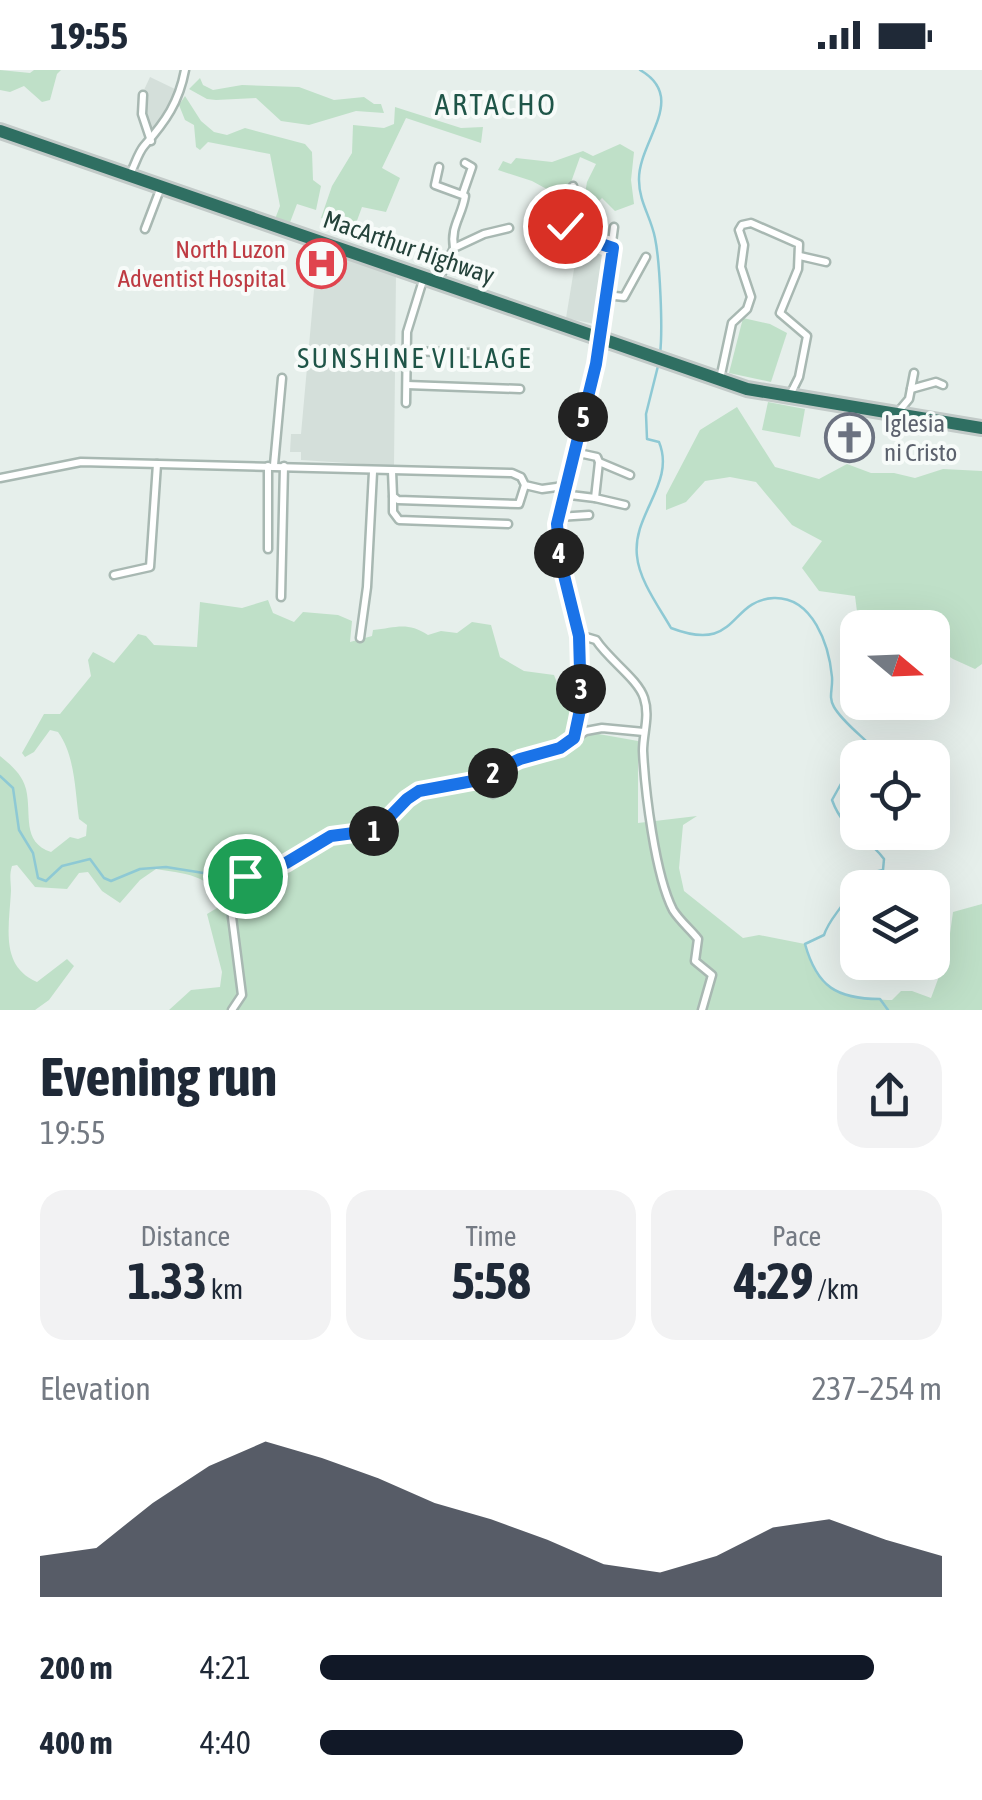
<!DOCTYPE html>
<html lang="en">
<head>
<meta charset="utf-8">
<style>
	:root { --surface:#fff; --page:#f2f2f3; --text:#1f2937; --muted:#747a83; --accent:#111827 }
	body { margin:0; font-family:"Asap Condensed",sans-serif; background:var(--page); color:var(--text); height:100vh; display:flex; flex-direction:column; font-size:38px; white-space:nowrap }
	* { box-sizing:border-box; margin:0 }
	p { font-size:32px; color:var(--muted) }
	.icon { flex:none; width:55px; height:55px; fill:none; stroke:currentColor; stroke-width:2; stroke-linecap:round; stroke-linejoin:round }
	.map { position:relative; height:940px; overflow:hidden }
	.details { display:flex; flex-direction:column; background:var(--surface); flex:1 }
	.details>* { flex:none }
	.needle { width:65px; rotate:109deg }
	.buttons { position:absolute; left:840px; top:540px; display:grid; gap:20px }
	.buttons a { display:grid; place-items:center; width:110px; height:110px; border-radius:20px; background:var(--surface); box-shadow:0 10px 40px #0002; font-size:50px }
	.pin { position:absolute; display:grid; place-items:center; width:85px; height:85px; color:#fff; margin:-42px; border:5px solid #fff; border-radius:50%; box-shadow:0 2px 10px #0007 }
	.km { position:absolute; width:50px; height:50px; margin:-25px; border-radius:50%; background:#222; color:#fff; font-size:28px; line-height:50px; text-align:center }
	.round { display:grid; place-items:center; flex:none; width:105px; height:105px; border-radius:30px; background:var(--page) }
	.headline { display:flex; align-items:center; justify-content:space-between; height:170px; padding:0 40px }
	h1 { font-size:55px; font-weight:700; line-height:75px }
	.figures { display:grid; grid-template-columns:repeat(3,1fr); gap:15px; height:170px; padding:10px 40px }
	.figures div { display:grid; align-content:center; border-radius:25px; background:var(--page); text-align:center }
	.figures b { font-size:50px; font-weight:700 }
	.figures small { font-size:28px; font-weight:400 }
	.figures p { font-size:28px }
	.chart { height:280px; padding:20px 40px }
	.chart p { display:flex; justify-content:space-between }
	.chart svg { width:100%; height:180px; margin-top:10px; fill:var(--accent); opacity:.7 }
	ul { padding:0 40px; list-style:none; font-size:32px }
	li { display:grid; grid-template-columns:160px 120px 1fr; align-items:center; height:75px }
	li i { height:25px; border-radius:12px; background:var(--accent) }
	.status { display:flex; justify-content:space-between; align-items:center; height:70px; padding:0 50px; background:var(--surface); direction:ltr }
	.status svg { height:28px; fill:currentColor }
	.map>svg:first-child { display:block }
	.built { fill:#d4dfda }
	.green { fill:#bfe0c8 }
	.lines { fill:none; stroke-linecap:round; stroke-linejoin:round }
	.stream { stroke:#8ec9d4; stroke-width:2.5 }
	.minor-casing { stroke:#a8b8b2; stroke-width:11 }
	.highway-casing { stroke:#c2cac8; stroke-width:18 }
	.minor { stroke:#fff; stroke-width:6 }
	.highway { stroke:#2f6f62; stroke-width:12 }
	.route-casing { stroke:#fff; stroke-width:20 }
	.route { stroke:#1a73e8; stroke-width:12 }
	.labels { text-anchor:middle; stroke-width:8; stroke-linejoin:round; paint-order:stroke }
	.street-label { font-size:25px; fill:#24423a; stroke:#f7fbf9 }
	.health-label { font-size:25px; fill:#be3a42; stroke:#f7fbf9; text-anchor:end }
	.worship-label { font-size:25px; fill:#5b616d; stroke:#f7fbf9; text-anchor:start }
	.neighbourhood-label { font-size:28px; letter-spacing:2.5px; fill:#1f5548; stroke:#f7fbf9 }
	.quarter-label { font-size:30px; letter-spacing:2.5px; fill:#1f5548; stroke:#f7fbf9 }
</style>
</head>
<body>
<div class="status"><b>19:55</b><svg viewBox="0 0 49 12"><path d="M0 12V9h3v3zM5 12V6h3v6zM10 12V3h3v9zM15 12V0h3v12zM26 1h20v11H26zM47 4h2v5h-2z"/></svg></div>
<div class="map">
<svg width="982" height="940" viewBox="0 0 982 940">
	<rect width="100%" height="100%" fill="#e6efeb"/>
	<!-- built -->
	<g class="built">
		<polygon points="150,7 177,20 155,64 147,61 143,44 144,20"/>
		<polygon points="579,169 609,177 599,255 566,248"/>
		<polygon points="307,176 396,203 394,396 301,390 301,382 290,382 291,364 301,364 315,209 303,205 301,198"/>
	</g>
	<!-- green -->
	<g class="green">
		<polygon points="0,0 30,3 34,0 61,0 57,4 50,30 42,32 24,16 10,22 0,20"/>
		<polygon points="200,8 203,15 213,20 242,15 299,17 334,30 364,27 374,34 381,34 384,43 356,41 309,55 281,51 256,28 216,30 207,29 189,19"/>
		<polygon points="185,26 201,51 214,62 227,65 245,58 305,74 312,82 313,110 321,116 316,140 297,134 289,155 275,149 280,136 270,84 208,72 200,80 196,77 194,55 185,50 179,35"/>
		<polygon points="395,37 461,58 483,57 481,73 406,48 382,98 400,108 386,142 362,137 355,156 321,148 332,116 352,83 353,55 384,58 394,54"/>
		<polygon points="620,74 634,82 631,110 634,134 615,141 602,128 587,143 582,141 587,112 596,94 580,87 565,129 532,111 498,100 503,91 511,94 516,88 552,92 583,81 593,86"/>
		<polygon points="743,248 770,254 787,263 771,312 729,303"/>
		<polygon points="768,332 805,339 800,367 762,360"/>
		<polygon points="737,337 775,397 819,409 847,394 871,403 894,403 915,408 943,399 982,401 982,594 975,599 953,589 933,576 932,558 922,557 917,545 906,557 859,557 855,526 819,521 802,498 822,471 792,455 756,412 730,407 705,411 686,432 666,440 666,425 700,360"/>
		<path d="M 268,530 L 273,543 L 294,552 L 303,542 L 338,545 L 352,551 L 350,572 L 372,566 L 373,560 C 395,558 407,551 428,565 L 441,561 L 457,563 L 472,552 L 491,555 L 500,587 L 524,601 L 554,605 C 559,621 583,646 593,663 L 638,671 L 638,753 L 697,746 L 683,755 L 679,798 L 684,821 L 743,868 L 759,865 L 805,874 C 820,925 845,929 892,930 L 901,921 L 912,921 L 931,928 L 947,885 L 953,842 L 982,834 L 982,940 L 169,940 L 191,920 L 220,917 L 222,902 L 207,844 L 217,838 C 221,805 180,803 156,799 L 140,810 L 120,833 L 102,821 L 88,802 L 79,803 L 67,819 L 35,817 L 17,795 L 12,796 C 9,806 11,811 11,821 C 9,858 0,896 37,912 L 67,889 L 74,896 L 49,930 L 35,940 L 0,940 L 0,686 C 11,695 22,704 26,719 C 32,744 21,772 51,782 L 70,767 L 78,769 L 86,766 L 87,755 L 79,749 C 75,721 75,685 58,662 L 50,660 L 34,682 L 25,687 L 22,683 L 44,644 L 60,644 L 91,606 L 88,590 L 93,582 L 114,593 L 138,564 L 146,566 L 154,575 L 197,577 L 200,532 L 242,538 Z"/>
	</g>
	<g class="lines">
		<!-- stream -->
		<g class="stream">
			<path d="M 640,0 C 689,28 638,71 639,110 C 639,132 651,147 655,168 C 660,192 663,260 660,284"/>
			<path d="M 658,296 L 646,344 L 647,369 L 659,372 C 676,413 632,444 637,486 C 639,510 659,537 671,558 C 739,584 728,530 774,528 C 813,527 829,575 832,607 C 833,619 828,627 834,637 C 845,656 869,670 882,688"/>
			<path d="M 0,706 L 13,718 L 19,760 L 33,783 L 38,808 L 46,811 L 62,796 L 90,789 L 104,808 L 111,811 L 140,799 L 166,797 L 216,805 C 230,815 228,832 228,847"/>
			<path d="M 858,710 L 842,712 L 832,730 C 844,763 864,762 884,789 L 883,800 C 858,805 857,809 846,829 C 838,843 829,850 824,865 L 805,874 C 817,917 837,929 880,929 L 888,940"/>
		</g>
		<defs>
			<g id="minor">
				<polyline points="143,25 142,44 151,71"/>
				<path d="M 439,97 L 435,115 L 465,126 C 462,146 450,157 454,178"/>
				<path d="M 130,104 C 135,95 138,83 144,76 C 166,51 179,32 185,0"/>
				<polyline points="573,116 565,156 586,169 613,178"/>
				<polyline points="463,123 472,97 465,93"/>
				<path d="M 614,157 L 596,294 L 557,454 L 560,489 L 579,565 L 596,570 C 609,590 638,609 644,628 C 650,646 643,663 643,681 C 645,721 655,805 673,840 C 680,851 690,859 698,869 L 695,891 L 712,905 L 702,940"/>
				<polyline points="145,159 161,117"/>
				<polyline points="800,186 826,192"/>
				<polyline points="438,211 454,178 484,164 509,158"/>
				<polyline points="606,225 624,227 646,187"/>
				<polyline points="407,281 470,283"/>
				<polyline points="720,309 732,253 747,239 751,227 741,197 744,175 739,160 742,155 751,153 799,174 798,199 780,243 807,266 799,307 790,325"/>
				<polyline points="407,315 520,319"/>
				<polyline points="911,319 936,312 943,315"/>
				<polyline points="406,333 407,262 424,207"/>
				<polyline points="898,342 909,329 914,303"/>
				<polyline points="574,382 597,387 599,392 630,405"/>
				<polyline points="599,392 595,428 625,435"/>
				<polyline points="274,395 282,308"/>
				<polyline points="268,396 268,479"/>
				<polyline points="392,401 393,426 398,430 519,434 525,415"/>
				<polyline points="0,408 81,392 512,403 521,407 525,415 542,419 564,416"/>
				<polyline points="562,424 595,428"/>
				<polyline points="393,427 393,442 399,450 508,454"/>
				<polyline points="558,447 589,445"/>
				<polyline points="114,505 150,497 157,394"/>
				<polyline points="281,527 284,396"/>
				<polyline points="360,568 367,517 373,402"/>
				<polyline points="574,668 581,635 579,567"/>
				<polyline points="493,724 504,698"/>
				<polyline points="232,940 242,925 232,847 235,819 245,806 286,793 331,766 377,760 407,729 419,721 453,718 486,707 521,689 560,678 586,661 602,658 644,662"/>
			</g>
			<polyline id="highway" points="0,61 747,319 982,358"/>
		</defs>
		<!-- minor casing -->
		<use href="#minor" class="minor-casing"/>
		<!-- highway casing -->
		<use href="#highway" class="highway-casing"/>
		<!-- minor -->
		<use href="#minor" class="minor"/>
		<!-- highway -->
		<use href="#highway" class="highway"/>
	</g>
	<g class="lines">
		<defs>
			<polyline id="route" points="245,806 286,793 331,766 377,760 407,729 419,721 473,711 520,689 560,678 574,668 581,635 579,566 560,489 557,454 596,294 613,178 586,169 565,156"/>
		</defs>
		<!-- route casing -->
		<use href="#route" class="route-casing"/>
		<!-- route -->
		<use href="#route" class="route"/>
	</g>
	<!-- icons -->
	<defs>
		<symbol id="hospital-ring" viewBox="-11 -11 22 22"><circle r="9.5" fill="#f7fbf9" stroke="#e0444e" stroke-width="1.5"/><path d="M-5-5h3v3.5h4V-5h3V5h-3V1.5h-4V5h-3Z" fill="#e0444e"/></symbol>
		<symbol id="church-ring" viewBox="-11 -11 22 22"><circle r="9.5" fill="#f7fbf9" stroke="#6b7280" stroke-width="1.5"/><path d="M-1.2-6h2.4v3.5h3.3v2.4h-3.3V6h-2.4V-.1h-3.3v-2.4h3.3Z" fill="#6b7280"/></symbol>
	</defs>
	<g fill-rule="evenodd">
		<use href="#hospital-ring" x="294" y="166" width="55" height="55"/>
		<use href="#church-ring" x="822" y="340" width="55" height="55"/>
	</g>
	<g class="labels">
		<!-- street labels -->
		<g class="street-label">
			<text transform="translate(409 177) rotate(19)" y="9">MacArthur Highway</text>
		</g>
		<!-- health labels -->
		<g class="health-label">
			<text x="286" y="188">North Luzon<tspan x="286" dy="29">Adventist Hospital</tspan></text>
		</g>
		<!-- worship labels -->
		<g class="worship-label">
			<text x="884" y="362">Iglesia<tspan x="884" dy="29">ni Cristo</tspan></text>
		</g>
		<!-- neighbourhood labels -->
		<g class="neighbourhood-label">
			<text x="415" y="298">SUNSHINE VILLAGE</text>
		</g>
		<!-- quarter labels -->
		<g class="quarter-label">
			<text x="496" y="45">ARTACHO</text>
		</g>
	</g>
</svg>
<div class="buttons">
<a><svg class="needle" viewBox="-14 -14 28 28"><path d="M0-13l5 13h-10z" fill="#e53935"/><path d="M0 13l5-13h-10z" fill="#747a83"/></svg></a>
<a><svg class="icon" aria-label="locate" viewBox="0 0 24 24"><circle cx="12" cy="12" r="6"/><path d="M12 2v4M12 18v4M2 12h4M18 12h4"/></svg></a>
<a><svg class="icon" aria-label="layers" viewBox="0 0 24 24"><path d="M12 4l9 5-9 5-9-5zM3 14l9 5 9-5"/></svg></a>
</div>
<div class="pin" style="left:245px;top:806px;background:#1e9e55"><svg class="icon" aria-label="arrive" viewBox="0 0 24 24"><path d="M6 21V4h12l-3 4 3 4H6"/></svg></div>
<div class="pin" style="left:565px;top:156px;background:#d93025"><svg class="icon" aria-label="check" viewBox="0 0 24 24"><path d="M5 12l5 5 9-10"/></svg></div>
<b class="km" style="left:374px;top:761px">1</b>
<b class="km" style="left:493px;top:703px">2</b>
<b class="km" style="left:581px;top:619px">3</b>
<b class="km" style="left:559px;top:483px">4</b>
<b class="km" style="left:583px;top:347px">5</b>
</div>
<section class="details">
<div class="headline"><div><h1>Evening run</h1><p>19:55</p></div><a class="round"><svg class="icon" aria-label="share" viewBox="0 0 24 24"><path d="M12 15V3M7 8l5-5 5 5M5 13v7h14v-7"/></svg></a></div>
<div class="figures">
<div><p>Distance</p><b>1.33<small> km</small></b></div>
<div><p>Time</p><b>5:58</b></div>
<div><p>Pace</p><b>4:29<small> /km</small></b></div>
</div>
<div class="chart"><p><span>Elevation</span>237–254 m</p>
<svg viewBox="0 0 160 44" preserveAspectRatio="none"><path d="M0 44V34L10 32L20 21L30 12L40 6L50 10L60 15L70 21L80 25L90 30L100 36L110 38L120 34L130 27L140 25L150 30L160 34V44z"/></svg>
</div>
<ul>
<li><b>200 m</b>4:21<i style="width:89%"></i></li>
<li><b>400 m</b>4:40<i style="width:68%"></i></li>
</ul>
</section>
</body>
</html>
